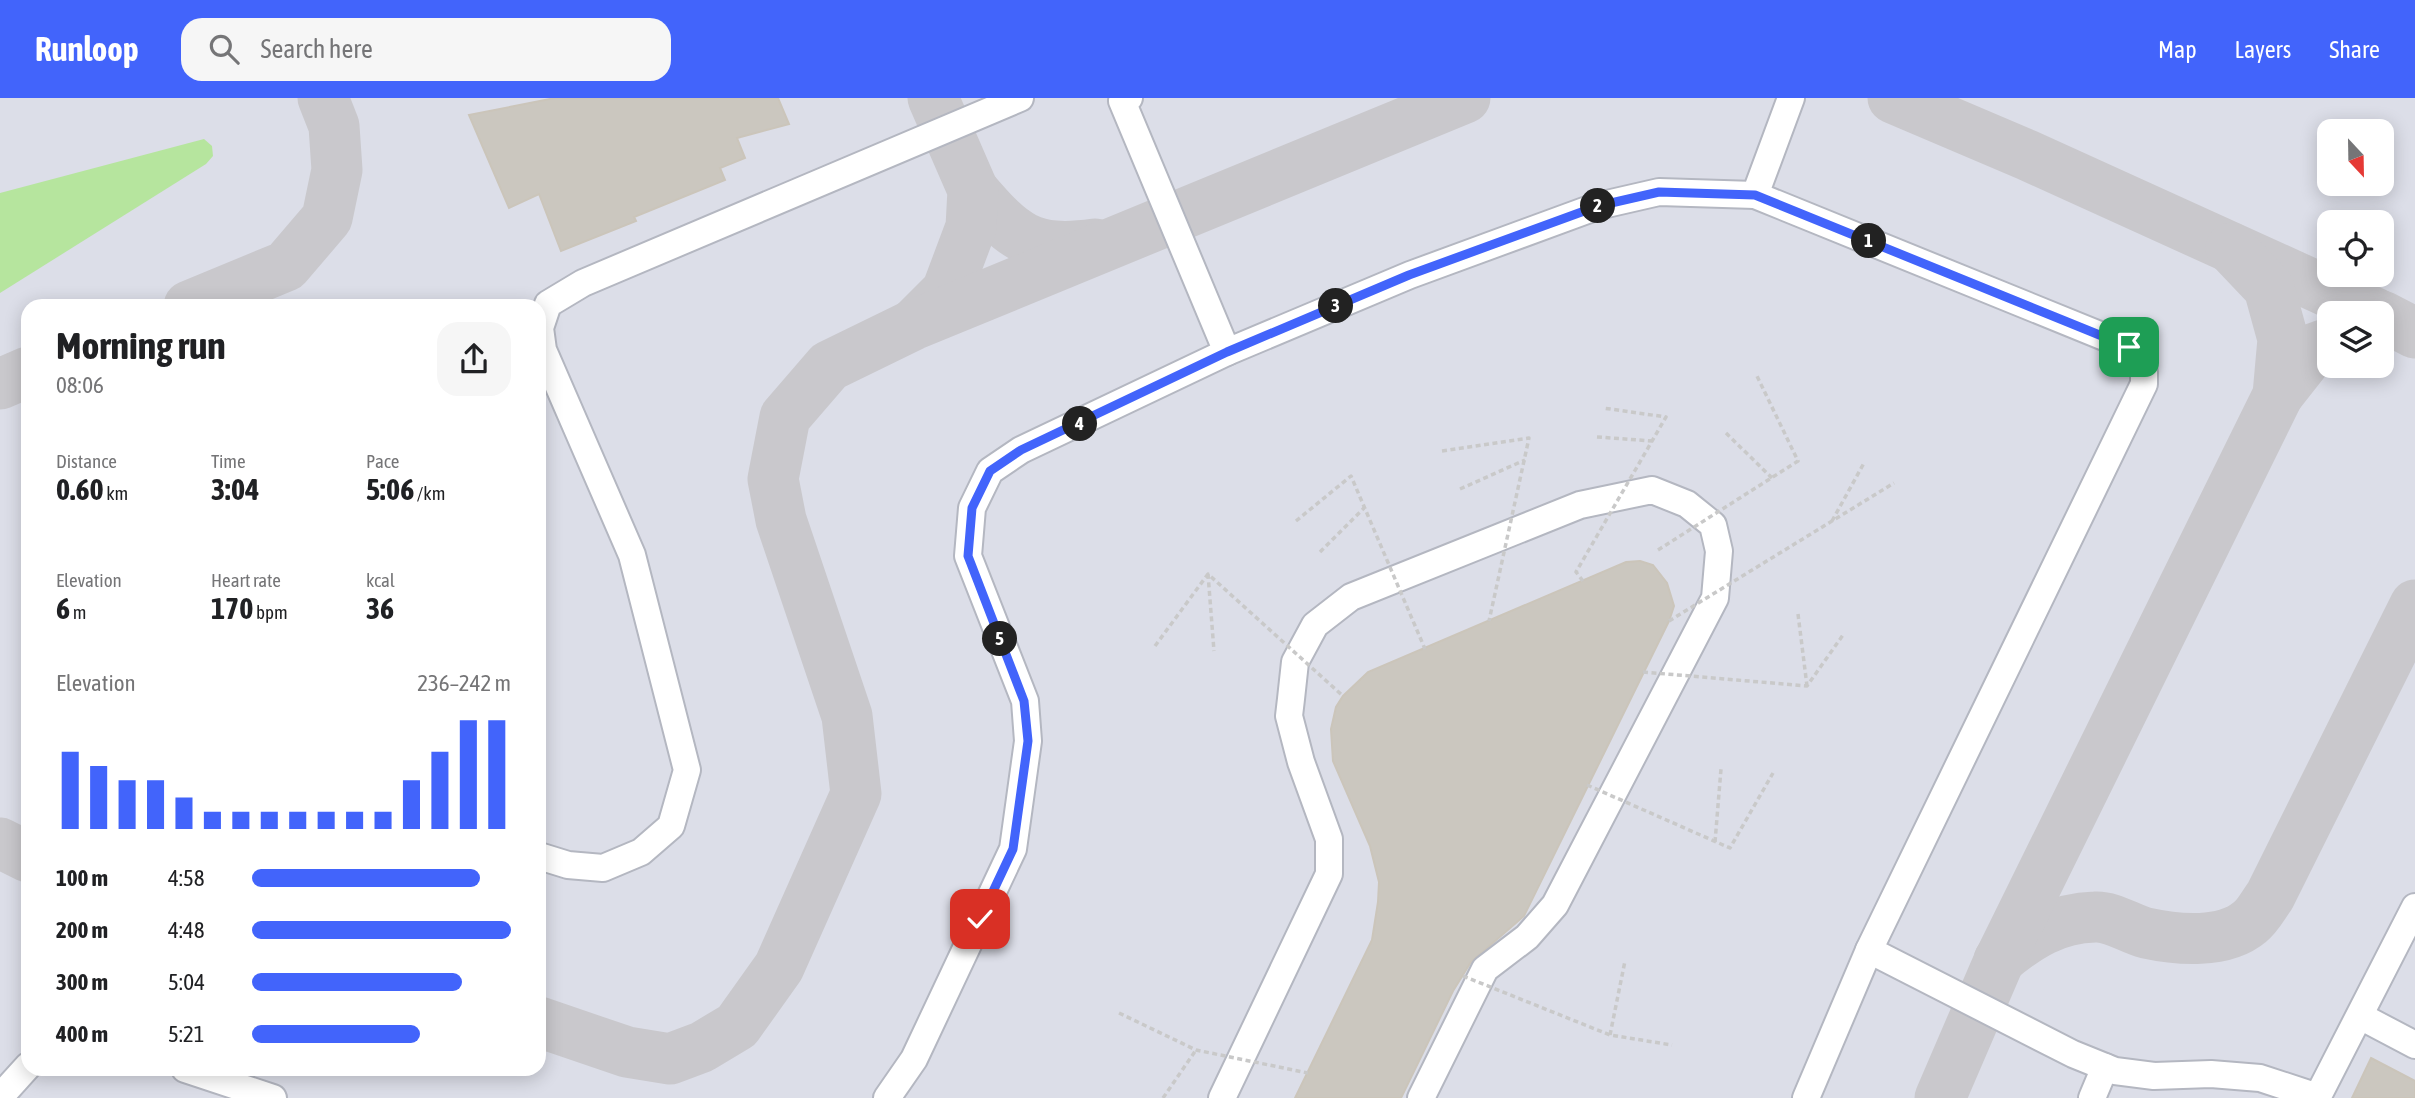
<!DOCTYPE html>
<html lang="en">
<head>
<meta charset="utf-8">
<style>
	:root { --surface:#fff; --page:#f6f6f6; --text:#202124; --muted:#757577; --accent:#4264fb }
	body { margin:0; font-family:"Asap Condensed",sans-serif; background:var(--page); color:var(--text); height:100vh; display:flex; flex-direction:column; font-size:26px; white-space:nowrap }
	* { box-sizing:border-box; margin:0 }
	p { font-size:23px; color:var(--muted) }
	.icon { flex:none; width:38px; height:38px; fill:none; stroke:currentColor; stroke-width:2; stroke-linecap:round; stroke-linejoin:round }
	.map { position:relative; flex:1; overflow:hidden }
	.sheet { position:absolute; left:21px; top:201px; width:525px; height:777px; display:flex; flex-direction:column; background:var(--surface); border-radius:21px; box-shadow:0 4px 18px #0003 }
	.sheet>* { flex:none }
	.needle { width:46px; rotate:158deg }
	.fabs { position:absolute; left:2317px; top:21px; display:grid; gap:14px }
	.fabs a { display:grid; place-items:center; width:77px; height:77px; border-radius:14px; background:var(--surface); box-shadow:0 4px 18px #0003; font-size:35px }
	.pin { position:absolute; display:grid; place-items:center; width:60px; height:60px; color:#fff; margin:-30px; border-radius:14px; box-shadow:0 4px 10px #0006 }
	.km { position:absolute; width:35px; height:35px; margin:-18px; border-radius:50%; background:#222; color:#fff; font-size:19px; line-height:35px; text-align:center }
	.round { display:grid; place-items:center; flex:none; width:74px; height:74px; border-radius:21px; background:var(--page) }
	.overview { display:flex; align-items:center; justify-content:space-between; height:119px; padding:0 35px }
	h1 { font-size:38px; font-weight:700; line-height:52px }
	.metrics { display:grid; grid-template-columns:repeat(3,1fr); gap:10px; height:119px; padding:7px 35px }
	.metrics div { display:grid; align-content:center }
	.metrics b { font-size:30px; font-weight:700 }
	.metrics small { font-size:19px; font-weight:400 }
	.metrics p { font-size:19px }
	.chart { height:196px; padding:14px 35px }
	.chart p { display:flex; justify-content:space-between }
	.chart svg { width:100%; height:126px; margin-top:7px; stroke:var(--accent); stroke-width:6 }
	ul { padding:0 35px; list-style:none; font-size:23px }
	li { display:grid; grid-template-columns:112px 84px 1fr; align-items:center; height:52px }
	li i { height:18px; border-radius:9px; background:var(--accent) }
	header { display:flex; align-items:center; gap:42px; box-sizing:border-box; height:98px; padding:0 35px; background:var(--accent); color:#fff }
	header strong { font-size:33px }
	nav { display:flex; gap:38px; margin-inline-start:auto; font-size:24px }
	.search { width:490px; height:63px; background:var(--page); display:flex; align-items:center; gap:18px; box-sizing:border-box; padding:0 24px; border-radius:21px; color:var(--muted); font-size:26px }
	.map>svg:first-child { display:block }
	.airport { fill:#dcdee8; fill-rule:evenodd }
	.green { fill:#b6e59e }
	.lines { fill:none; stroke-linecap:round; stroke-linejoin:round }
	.taxiway { stroke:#c9c8cc; stroke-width:51 }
	.building { fill:#cbc7bf; stroke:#cbc5ba; stroke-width:2 }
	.minor-casing { stroke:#b4b7c1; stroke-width:30 }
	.path { stroke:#c9c9c9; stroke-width:3.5; stroke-dasharray:5 3.5; stroke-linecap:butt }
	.minor { stroke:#fff; stroke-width:26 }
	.path-bridge { stroke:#c9c9c9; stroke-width:3.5; stroke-dasharray:5 3.5; stroke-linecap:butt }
	.route-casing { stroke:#fff; stroke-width:14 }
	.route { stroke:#4264fb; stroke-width:9 }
</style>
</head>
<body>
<header>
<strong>Runloop</strong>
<div class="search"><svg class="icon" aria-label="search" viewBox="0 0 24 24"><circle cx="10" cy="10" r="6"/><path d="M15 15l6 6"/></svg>Search here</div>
<nav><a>Map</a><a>Layers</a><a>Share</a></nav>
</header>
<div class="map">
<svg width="2415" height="1000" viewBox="0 0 2415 1000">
	<rect width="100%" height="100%" fill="#efe9e1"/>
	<!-- airport -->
	<path class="airport" d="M 0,0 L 2415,0 L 2415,1000 L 0,1000 ZM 2329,33 L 2382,33 L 2382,86 L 2329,86 ZM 2329,124 L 2382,124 L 2382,177 L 2329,177 ZM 28,208 L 539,208 L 539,971 L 28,971 ZM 2329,215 L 2382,215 L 2382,268 L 2329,268 Z"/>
	<!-- green -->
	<polygon class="green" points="204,41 212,48 213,58 206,66 0,195 0,95"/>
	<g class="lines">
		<!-- taxiway -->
		<g class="taxiway">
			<polyline points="1893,0 2027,57 2375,215"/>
			<path d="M 973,92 C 1013,139 1031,155 1095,146"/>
			<polyline points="189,208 286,168 327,120 337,72 334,28 323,0"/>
			<polyline points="2382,218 2415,235"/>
			<polyline points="915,225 947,193 971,129 973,92 933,0"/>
			<polyline points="0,286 28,274"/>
			<polyline points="2278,297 2315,250 2329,245"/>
			<polyline points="0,745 28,759"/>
			<path d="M 1999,862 C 2029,837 2056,820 2095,819 C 2112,818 2130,831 2146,835 C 2178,842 2224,846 2250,824 C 2258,818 2264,806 2270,798 L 2415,507"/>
			<polyline points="539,924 627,954 670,961 702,949 737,928 779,869 856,696 847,618 781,422 773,381 785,319 829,268 913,227 1465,0"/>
			<polyline points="1940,1000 1999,863 2278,297 2283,241 2269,190 2231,150"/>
		</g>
	</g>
	<!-- building -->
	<g class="building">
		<polygon points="555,0 778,0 789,26 737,40 745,60 720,70 725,82 634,119 636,123 561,153 539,96 509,110 469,17"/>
		<polygon points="1640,463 1653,467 1667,485 1674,508 1669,523 1524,818 1471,864 1453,893 1401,1000 1295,1000 1372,842 1378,804 1379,784 1370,748 1333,663 1331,631 1336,609 1343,598 1368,574 1626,464"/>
		<polygon points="2371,960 2415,983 2415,1000 2352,1000"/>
	</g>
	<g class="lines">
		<defs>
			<g id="minor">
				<polyline points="1129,0 1122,3 1227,254"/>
				<polyline points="1755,97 2129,249 2144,274 2144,286 1869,852 2073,956 2115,973 2154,978 2211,976 2260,980 2318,999"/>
				<polyline points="539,758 568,767 603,770 641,754 671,728 687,672 632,457 543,252 540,230 548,206 583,185 1020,0"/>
				<polyline points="2360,918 2415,947"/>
				<polyline points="185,971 273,1000"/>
				<polyline points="0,999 28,968"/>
				<polyline points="887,1000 914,961 1013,751 1028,643 1025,603 968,458 972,410 990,373 1021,352 1227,254 1410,177 1598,108 1659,94 1755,97 1791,0"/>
				<polyline points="1222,1000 1329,776 1329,741 1301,664 1289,618 1291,601 1295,564 1315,527 1351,499 1580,407 1652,392 1687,406 1713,427 1719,453 1715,500 1555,807 1527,839 1485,871 1421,1000"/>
				<polyline points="1806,1000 1869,852"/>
				<polyline points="2092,1000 2105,969"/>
				<polyline points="2317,1000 2415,809"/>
			</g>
		</defs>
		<!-- minor casing -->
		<use href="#minor" class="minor-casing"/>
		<!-- path -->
		<g class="path">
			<polyline points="1726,335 1772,380"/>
			<polyline points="1597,339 1652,343"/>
			<polyline points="1460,391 1525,362"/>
			<polyline points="1832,423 1864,365"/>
			<polyline points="1320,454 1364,410"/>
			<polyline points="1208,476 1214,553"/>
			<polyline points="1798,516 1807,588"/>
			<polyline points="1715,744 1721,671"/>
			<polyline points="1610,937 1625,863"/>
			<polyline points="1163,1000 1196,952"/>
		</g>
		<!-- minor -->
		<use href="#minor" class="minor"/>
		<!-- path-bridge -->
		<g class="path-bridge">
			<polyline points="1442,353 1529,340 1489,523"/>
			<polyline points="1296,423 1351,378 1425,551"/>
			<polyline points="1658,452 1798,363 1756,276"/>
			<polyline points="1583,483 1576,474 1666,319 1603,310"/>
			<polyline points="1669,523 1894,385"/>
			<polyline points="1155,548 1208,476 1343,598"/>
			<polyline points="1643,574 1807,588 1843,537"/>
			<polyline points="1587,687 1730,750 1773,675"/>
			<polyline points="1463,878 1610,937 1672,947"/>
			<polyline points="1119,915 1196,952 1308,975"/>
		</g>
	</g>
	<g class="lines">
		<defs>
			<polyline id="route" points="980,821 1013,751 1028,643 1024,603 968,458 972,410 990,373 1021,352 1227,254 1409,177 1598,108 1659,94 1755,97 2129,249"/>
		</defs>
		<!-- route casing -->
		<use href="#route" class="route-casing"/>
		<!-- route -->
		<use href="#route" class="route"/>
	</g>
</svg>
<div class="fabs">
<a><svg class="needle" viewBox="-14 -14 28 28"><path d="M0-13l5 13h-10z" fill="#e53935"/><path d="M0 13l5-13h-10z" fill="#757577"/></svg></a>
<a><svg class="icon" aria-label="locate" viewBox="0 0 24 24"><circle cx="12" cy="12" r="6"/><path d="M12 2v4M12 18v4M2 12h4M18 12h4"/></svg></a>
<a><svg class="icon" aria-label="layers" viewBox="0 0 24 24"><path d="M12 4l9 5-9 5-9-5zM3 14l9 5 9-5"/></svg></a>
</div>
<div class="pin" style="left:2129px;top:249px;background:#1e9e55"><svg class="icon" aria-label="arrive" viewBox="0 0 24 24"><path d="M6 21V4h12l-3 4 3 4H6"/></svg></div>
<div class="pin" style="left:980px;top:821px;background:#d93025"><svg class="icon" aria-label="check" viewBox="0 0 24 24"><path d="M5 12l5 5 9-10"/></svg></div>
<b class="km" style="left:1869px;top:143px">1</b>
<b class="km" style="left:1598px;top:108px">2</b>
<b class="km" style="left:1336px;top:208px">3</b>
<b class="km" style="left:1080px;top:326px">4</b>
<b class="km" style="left:1000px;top:541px">5</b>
<section class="sheet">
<div class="overview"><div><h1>Morning run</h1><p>08:06</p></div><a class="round"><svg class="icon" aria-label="share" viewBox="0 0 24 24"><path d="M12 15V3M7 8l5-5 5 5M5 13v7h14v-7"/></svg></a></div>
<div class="metrics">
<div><p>Distance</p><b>0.60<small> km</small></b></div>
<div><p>Time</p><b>3:04</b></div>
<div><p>Pace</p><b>5:06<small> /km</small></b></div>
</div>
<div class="metrics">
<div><p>Elevation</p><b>6<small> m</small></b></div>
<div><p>Heart rate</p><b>170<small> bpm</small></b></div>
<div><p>kcal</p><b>36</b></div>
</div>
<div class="chart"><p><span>Elevation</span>236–242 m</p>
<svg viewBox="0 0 160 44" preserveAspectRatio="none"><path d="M5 44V17M15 44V22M25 44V27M35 44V27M45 44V33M55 44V38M65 44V38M75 44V38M85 44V38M95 44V38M105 44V38M115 44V38M125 44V27M135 44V17M145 44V6M155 44V6"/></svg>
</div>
<ul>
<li><b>100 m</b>4:58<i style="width:88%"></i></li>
<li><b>200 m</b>4:48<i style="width:100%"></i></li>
<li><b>300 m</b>5:04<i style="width:81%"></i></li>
<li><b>400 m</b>5:21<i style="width:65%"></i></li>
</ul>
</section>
</div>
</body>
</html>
